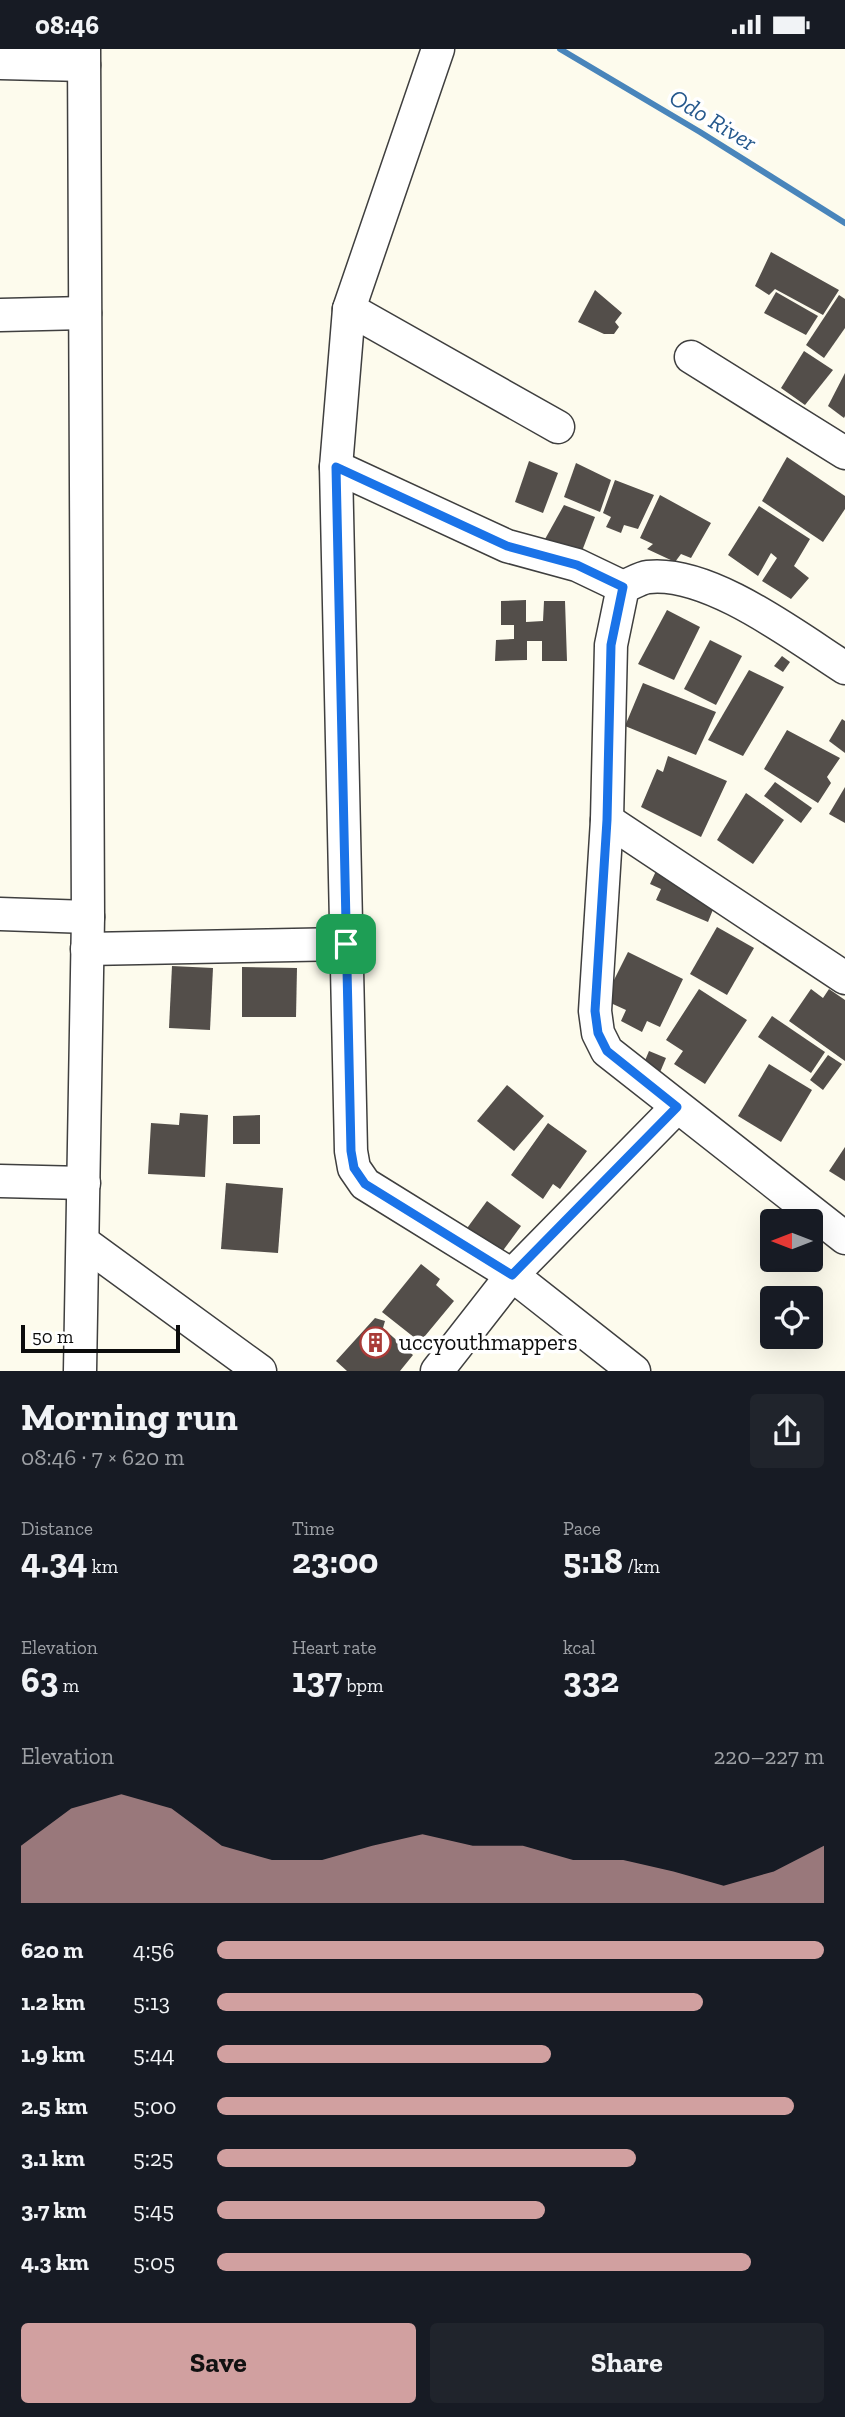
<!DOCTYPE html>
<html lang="en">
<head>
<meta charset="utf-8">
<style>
	:root { --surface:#171b24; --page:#20242c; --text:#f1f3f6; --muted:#9ea1a6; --accent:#d1a0a0 }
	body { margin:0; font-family:"Zilla Slab",serif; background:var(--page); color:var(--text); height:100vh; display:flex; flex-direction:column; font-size:26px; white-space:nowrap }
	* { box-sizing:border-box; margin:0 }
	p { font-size:23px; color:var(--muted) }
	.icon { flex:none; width:38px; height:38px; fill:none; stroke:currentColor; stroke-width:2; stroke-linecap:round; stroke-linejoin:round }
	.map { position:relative; height:1322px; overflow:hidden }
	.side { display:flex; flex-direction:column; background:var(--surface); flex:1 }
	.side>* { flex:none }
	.needle { width:46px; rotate:270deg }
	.fabs { position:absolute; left:760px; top:1160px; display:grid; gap:14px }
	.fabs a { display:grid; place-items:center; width:63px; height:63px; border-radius:7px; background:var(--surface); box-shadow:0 7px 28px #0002; font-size:35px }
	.scale { position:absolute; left:21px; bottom:18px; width:159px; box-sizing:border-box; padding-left:7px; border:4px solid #0c0c0c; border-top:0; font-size:19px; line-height:24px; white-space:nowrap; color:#0c0c0c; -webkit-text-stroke:5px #fff; paint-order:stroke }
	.pin { position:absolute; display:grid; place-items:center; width:60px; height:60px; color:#fff; margin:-30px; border-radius:14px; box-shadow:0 4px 10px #0006 }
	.round { display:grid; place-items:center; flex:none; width:74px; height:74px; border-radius:7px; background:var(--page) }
	.overview { display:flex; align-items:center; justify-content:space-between; height:119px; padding:0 21px }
	h1 { font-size:38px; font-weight:700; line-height:52px }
	.stats { display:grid; grid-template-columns:repeat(3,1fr); gap:10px; height:119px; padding:7px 21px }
	.stats div { display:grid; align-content:center }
	.stats b { font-size:35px; font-weight:700 }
	.stats small { font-size:19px; font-weight:400 }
	.stats p { font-size:19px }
	.chart { height:196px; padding:14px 21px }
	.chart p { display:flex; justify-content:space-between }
	.chart svg { width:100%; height:126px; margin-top:7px; fill:var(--accent); opacity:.7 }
	.primary-button { display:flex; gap:14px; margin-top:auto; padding:14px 21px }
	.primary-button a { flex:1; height:80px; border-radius:7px; background:var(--accent); color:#111; font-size:28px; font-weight:700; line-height:80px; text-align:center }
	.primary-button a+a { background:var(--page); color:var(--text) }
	ul { padding:0 21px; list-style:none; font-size:23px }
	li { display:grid; grid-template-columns:112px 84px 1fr; align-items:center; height:52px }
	li i { height:18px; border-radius:9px; background:var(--accent) }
	.status { display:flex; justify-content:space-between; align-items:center; height:49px; padding:0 35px; background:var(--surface); direction:ltr }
	.status svg { height:19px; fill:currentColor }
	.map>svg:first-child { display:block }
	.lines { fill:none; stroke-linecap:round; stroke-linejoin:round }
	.stream { stroke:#4985bb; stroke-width:6 }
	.building { fill:#534e4a }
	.minor-casing { stroke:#3f3f3f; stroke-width:35 }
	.minor { stroke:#fff; stroke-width:32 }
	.route-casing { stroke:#fff; stroke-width:14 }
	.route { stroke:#1a73e8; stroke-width:9 }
	.labels { text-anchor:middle; stroke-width:7; stroke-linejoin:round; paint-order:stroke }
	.poi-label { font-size:23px; fill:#0c0c0c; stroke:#fff; text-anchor:start }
	.water-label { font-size:24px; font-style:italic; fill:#26598d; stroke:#fff }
</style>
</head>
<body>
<div class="status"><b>08:46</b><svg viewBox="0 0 49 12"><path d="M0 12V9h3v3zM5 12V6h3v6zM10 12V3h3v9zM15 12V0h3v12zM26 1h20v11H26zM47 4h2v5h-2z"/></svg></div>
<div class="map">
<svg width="845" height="1322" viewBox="0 0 845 1322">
	<rect width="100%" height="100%" fill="#fdfbed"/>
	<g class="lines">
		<!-- stream -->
		<polyline class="stream" points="560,0 700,83 845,174"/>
	</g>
	<!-- building -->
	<g class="building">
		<polygon points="771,203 839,241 823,266 775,240 769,246 755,237"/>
		<polygon points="595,241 622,264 615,273 619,278 614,285 604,285 578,273"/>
		<polygon points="776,243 818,267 806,286 764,264"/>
		<polygon points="839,246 845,250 845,279 824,309 806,296"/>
		<polygon points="804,302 833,321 805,356 781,339"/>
		<polygon points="845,324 845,367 844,369 828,357"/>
		<polygon points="787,408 845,447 845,460 823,493 762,452"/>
		<polygon points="529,412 558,424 543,464 515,453"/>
		<polygon points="576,414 611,431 600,463 564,448"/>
		<polygon points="615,431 654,446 638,480 624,476 621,484 606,478 611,468 603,464"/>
		<polygon points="660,446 711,474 691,509 681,505 675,513 647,500 653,495 640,489"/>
		<polygon points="564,456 595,468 582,502 544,492"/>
		<polygon points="759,457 810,490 794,517 809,529 791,550 762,532 777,509 771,504 758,527 728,506"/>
		<polygon points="526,551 526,573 543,572 544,552 565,552 567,612 542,612 542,592 527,592 527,611 495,612 496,591 514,590 514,576 501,576 501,552"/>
		<polygon points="667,561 700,578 674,631 638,615"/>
		<polygon points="710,591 742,607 716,656 684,640"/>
		<polygon points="782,607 790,613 783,623 774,617"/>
		<polygon points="749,621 784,638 743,707 708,691"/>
		<polygon points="643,634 716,663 696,706 625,677"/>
		<polygon points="842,670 845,672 845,704 829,692"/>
		<polygon points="787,681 840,709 827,728 831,734 818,754 764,720"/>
		<polygon points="668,707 727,732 701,788 641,758 657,720 663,723"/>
		<polygon points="775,733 812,759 801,774 764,747"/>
		<polygon points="845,738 845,774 829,765"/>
		<polygon points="746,744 784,771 753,815 717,791"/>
		<polygon points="656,822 718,848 708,873 656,851 661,840 650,835"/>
		<polygon points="717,878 754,899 727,946 690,925"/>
		<polygon points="628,903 683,930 660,978 647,972 642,983 621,972 626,961 604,951"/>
		<polygon points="172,917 213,919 210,981 169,979"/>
		<polygon points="242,918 297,919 296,968 242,968"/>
		<polygon points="699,940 747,971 705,1035 674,1015 683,1002 666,991"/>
		<polygon points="811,940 823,949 829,940 845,951 845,1012 789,972"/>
		<polygon points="772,967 825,1003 811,1024 758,988"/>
		<polygon points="649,1002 666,1009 658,1028 641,1021"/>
		<polygon points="828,1006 842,1015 823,1041 810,1031"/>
		<polygon points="769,1015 812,1041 781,1093 738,1067"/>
		<polygon points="507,1036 544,1067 514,1102 477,1072"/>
		<polygon points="180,1064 208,1066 205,1128 148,1125 151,1074 179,1076"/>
		<polygon points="260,1066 260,1095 233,1095 233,1067"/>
		<polygon points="548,1074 587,1102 560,1140 553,1135 543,1150 511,1126"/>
		<polygon points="845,1098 845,1132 829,1122"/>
		<polygon points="226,1134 283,1139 278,1204 221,1200"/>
		<polygon points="487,1152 521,1177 496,1211 462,1186"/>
		<polygon points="421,1215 440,1230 436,1236 454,1252 420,1293 382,1263"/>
		<polygon points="375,1269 385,1272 383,1279 413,1306 400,1322 347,1322 336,1312"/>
	</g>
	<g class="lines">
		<defs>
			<g id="minor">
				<polyline points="438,0 349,260 336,418 351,1102 354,1119 365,1135 512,1226 634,1322"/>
				<polyline points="0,14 84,16"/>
				<polyline points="349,260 558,378"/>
				<polyline points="0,266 85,264"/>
				<polyline points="691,308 845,404"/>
				<polyline points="336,418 507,497 577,516 623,538"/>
				<path d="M 845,619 C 795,587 709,521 648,528 C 640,529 631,535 623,538 L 611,596 L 607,771 L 595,962 L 598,984 L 607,1002 L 845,1189"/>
				<polyline points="607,771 845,929"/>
				<polyline points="0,865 88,868"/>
				<polyline points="87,900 346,895"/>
				<polyline points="0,1132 84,1134"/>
				<polyline points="83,1193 260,1322"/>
				<polyline points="80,1322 88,868 84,0"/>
				<polyline points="437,1322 512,1226 677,1058"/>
			</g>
		</defs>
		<!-- minor casing -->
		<use href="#minor" class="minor-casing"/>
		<!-- minor -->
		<use href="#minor" class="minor"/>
	</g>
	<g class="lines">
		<defs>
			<polygon id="route" points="336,418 507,497 577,516 623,538 611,596 607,771 595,962 598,984 607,1002 677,1058 512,1226 365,1135 354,1119 351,1102"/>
		</defs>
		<!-- route casing -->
		<use href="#route" class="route-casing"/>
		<!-- route -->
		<use href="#route" class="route"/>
	</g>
	<!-- icons -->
	<defs>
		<symbol id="building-ring" viewBox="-11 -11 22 22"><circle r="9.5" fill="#fff" stroke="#a93a37" stroke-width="1.5"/><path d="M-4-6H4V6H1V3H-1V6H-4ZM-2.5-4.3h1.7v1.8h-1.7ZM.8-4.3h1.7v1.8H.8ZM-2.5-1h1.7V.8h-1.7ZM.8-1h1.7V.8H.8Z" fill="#a93a37"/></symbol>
	</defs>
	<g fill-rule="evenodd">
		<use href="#building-ring" x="358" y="1276" width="35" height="35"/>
	</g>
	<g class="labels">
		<!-- poi labels -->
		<g class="poi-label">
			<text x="399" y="1301">uccyouthmappers</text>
		</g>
		<!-- water labels -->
		<g class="water-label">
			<text transform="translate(713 71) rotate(31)" y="8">Odo River</text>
		</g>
	</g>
</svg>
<div class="fabs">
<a><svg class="needle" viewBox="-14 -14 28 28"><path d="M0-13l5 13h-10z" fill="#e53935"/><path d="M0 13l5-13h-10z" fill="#9ea1a6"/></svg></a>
<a><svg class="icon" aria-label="locate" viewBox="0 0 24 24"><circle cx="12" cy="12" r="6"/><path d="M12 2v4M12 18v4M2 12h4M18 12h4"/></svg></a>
</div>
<div class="scale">50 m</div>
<div class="pin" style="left:346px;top:895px;background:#1e9e55"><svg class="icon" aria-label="arrive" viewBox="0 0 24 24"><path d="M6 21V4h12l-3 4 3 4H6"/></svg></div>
</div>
<section class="side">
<div class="overview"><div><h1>Morning run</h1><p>08:46 · 7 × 620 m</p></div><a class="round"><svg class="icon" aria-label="share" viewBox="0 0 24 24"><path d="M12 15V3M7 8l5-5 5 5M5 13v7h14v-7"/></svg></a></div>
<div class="stats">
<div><p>Distance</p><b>4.34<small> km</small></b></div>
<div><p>Time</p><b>23:00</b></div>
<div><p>Pace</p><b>5:18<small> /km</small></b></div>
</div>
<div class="stats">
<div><p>Elevation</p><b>63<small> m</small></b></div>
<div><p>Heart rate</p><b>137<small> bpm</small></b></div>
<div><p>kcal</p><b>332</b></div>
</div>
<div class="chart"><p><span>Elevation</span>220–227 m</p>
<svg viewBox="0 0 160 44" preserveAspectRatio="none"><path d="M0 44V24L10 11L20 6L30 11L40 24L50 29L60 29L70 24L80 20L90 24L100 24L110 29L120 29L130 33L140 38L150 33L160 24V44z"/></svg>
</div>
<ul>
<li><b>620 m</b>4:56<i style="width:100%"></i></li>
<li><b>1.2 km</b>5:13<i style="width:80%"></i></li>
<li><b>1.9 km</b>5:44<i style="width:55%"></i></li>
<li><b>2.5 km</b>5:00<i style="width:95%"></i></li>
<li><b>3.1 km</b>5:25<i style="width:69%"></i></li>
<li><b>3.7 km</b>5:45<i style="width:54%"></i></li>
<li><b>4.3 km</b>5:05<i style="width:88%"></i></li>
</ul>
<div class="primary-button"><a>Save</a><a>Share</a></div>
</section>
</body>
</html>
